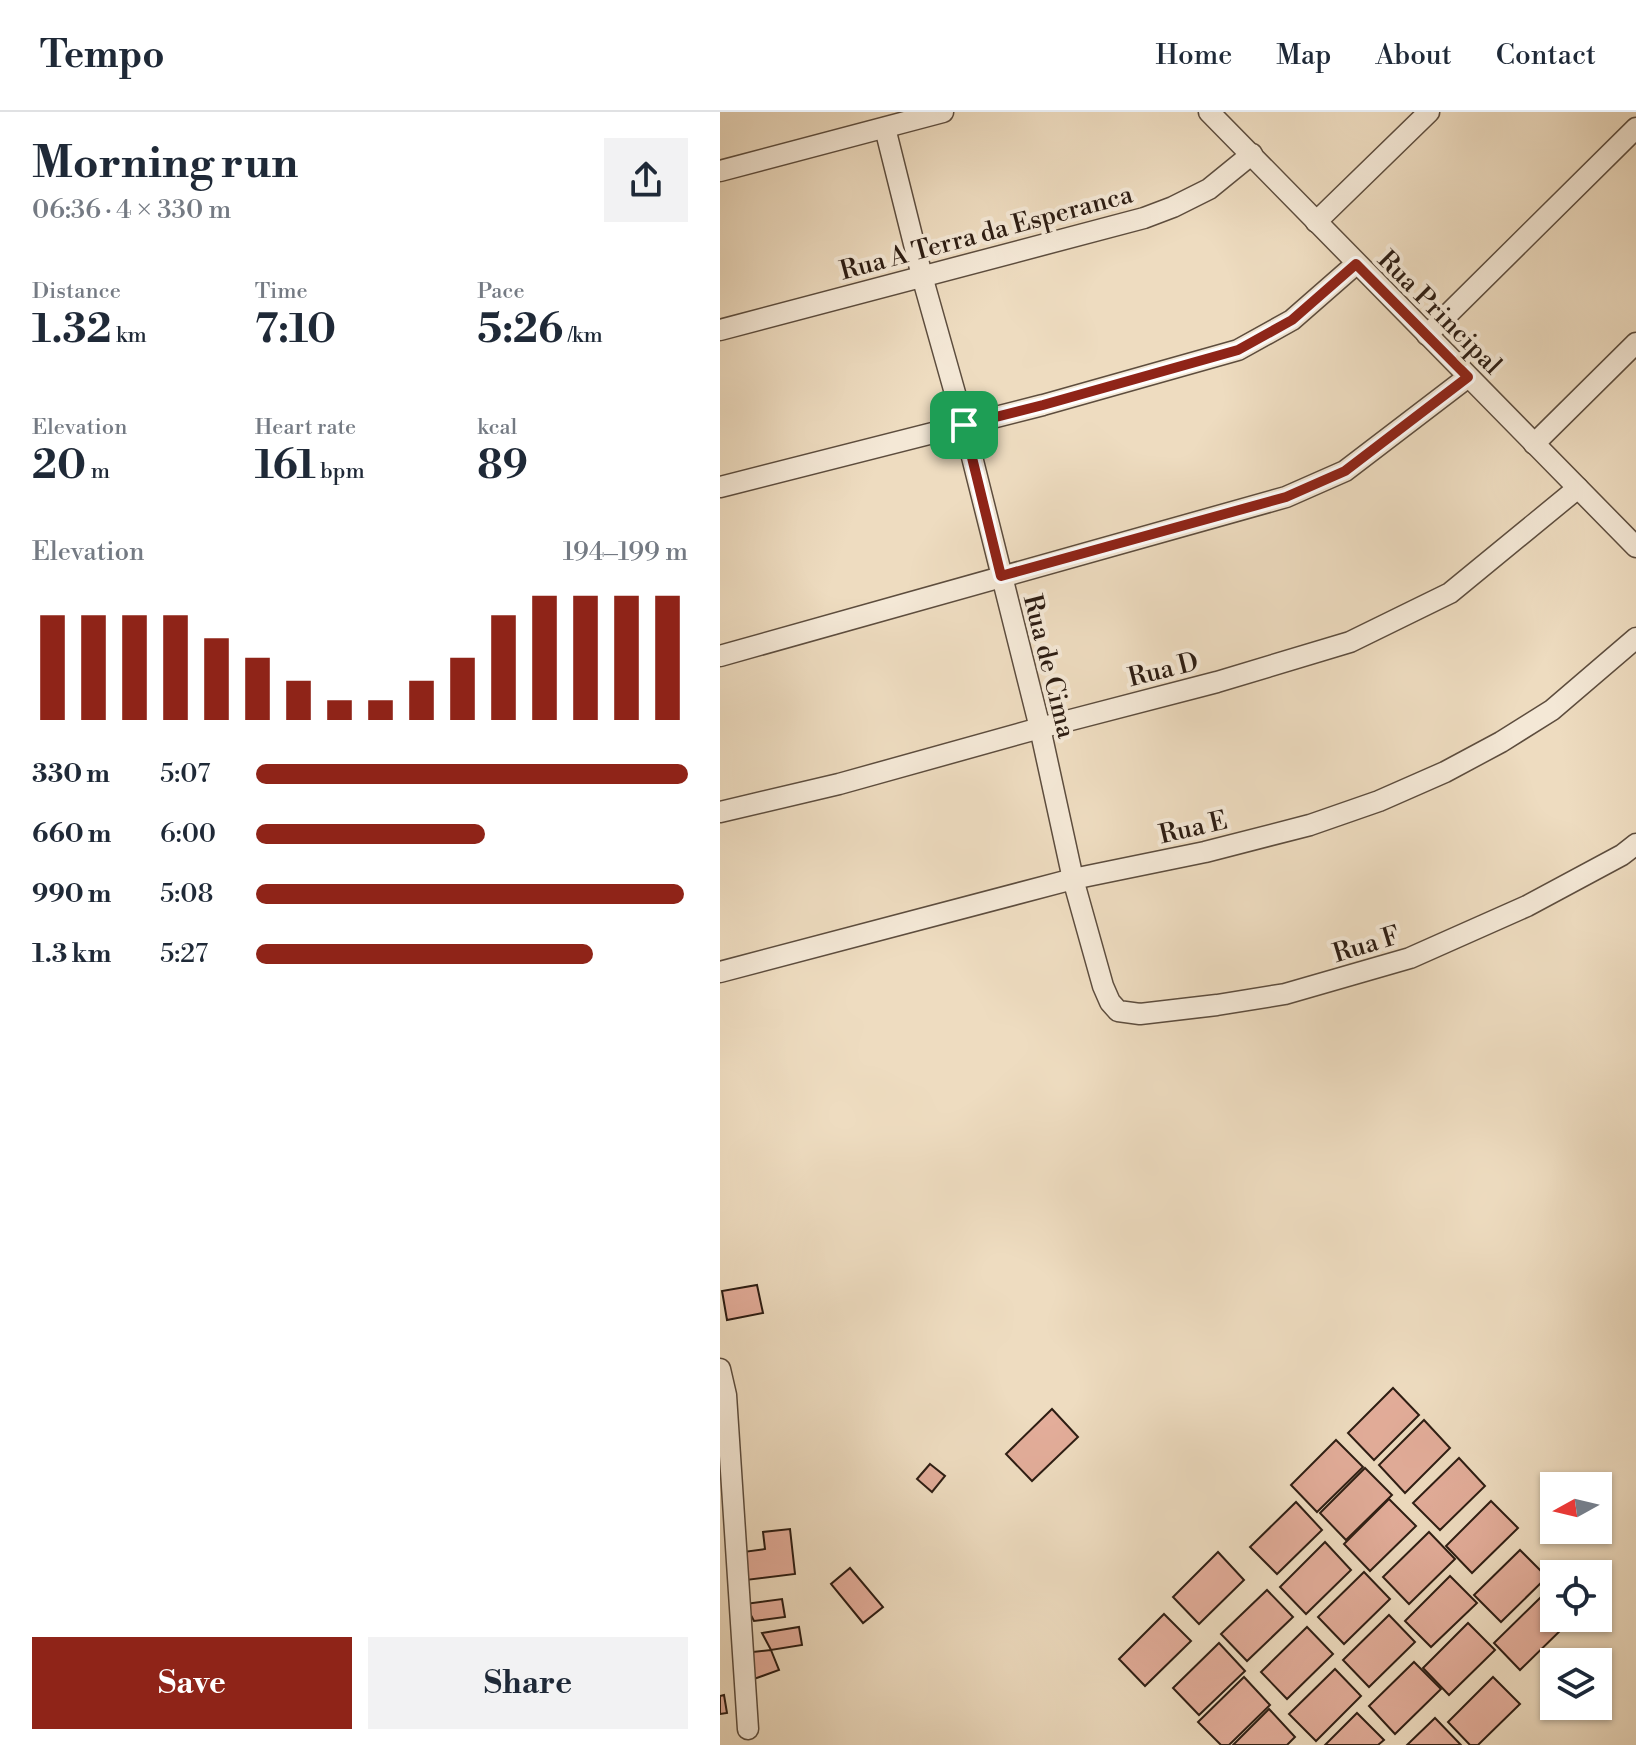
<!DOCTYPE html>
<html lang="en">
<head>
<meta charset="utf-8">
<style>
	:root { --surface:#fff; --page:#f2f2f3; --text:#1f2937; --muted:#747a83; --line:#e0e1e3; --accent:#8f2418 }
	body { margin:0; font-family:"Libre Bodoni",serif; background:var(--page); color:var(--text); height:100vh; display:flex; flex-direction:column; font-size:30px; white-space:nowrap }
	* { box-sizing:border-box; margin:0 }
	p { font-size:26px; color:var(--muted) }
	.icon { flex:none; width:44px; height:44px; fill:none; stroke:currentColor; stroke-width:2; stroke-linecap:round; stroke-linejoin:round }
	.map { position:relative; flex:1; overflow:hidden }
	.drawer { display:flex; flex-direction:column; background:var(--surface); width:720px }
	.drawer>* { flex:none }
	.needle { width:52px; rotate:262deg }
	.controls { position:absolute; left:820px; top:1360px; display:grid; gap:16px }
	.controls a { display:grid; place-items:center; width:72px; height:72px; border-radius:0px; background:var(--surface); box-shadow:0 2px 6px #0004; font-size:40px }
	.pin { position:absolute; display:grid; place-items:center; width:68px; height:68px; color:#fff; margin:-34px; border-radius:16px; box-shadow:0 4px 12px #0006 }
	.round { display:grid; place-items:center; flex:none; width:84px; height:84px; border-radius:0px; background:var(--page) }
	.head { display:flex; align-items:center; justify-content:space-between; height:136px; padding:0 32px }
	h1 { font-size:44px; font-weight:800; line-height:60px }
	.figures { display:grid; grid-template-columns:repeat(3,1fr); gap:12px; height:136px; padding:8px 32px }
	.figures div { display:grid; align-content:center }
	.figures b { font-size:40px; font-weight:800 }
	.figures small { font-size:22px; font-weight:400 }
	.figures p { font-size:22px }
	.chart { height:224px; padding:16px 32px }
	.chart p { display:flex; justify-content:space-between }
	.chart svg { width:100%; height:144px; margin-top:8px; stroke:var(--accent); stroke-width:6 }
	.cta { display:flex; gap:16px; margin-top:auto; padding:16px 32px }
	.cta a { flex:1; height:92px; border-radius:0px; background:var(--accent); color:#fff; font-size:32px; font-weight:800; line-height:92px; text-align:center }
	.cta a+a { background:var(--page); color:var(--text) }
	ul { padding:0 32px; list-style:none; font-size:26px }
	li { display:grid; grid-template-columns:128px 96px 1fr; align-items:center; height:60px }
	li i { height:20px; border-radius:10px; background:var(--accent) }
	header { display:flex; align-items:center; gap:48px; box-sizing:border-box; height:112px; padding:0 40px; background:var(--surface); border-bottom:2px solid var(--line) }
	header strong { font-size:38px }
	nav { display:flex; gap:44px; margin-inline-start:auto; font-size:28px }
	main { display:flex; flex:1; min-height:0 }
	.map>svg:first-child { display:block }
	.building { fill:#e3ad9a; stroke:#2d1d13; stroke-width:2 }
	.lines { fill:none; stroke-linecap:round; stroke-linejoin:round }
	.minor-casing { stroke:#5d4d3e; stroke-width:23 }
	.minor { stroke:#f4e8d6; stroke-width:20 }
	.route-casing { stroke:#fff; stroke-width:16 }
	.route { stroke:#8f2418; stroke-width:10 }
	.labels { text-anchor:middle; stroke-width:8; stroke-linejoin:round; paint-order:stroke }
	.street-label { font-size:26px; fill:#2d1d13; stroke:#f4e8d6 }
</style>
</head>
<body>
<header>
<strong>Tempo</strong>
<nav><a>Home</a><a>Map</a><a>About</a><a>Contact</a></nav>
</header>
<main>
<section class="drawer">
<div class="head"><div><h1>Morning run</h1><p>06:36 · 4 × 330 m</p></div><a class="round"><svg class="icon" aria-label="share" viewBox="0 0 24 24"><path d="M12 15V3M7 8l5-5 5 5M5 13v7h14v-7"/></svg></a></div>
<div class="figures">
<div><p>Distance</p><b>1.32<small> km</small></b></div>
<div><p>Time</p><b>7:10</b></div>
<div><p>Pace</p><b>5:26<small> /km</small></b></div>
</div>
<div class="figures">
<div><p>Elevation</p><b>20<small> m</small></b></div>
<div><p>Heart rate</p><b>161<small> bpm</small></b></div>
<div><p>kcal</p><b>89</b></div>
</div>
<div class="chart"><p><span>Elevation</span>194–199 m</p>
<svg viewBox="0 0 160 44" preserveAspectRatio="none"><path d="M5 44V12M15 44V12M25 44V12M35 44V12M45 44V19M55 44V25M65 44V32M75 44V38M85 44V38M95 44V32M105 44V25M115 44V12M125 44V6M135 44V6M145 44V6M155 44V6"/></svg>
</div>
<ul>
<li><b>330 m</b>5:07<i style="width:100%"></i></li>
<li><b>660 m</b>6:00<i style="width:53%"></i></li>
<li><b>990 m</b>5:08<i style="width:99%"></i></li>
<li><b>1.3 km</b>5:27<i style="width:78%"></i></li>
</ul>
<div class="cta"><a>Save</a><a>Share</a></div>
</section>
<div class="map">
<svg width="916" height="1633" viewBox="0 0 916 1633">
	<rect width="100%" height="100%" fill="#eedcc0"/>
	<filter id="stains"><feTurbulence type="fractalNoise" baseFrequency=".0025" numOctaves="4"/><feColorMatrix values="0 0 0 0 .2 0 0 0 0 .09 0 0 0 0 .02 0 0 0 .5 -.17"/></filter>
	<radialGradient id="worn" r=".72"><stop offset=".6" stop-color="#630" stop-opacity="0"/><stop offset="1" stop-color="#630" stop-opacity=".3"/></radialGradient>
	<!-- building -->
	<g class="building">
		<polygon points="37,1173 43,1201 7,1208 2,1179"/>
		<polygon points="673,1276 699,1303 654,1348 628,1321"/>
		<polygon points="332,1297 358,1325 312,1369 286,1342"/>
		<polygon points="704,1308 730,1336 685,1381 659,1353"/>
		<polygon points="616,1328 643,1355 597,1400 571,1373"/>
		<polygon points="739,1346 765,1374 720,1418 693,1391"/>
		<polygon points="210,1352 225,1364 212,1380 197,1367"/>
		<polygon points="645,1356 672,1383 626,1428 600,1401"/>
		<polygon points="669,1387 696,1414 650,1459 624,1432"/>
		<polygon points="771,1389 798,1416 752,1461 726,1434"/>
		<polygon points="576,1390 602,1418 557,1462 530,1435"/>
		<polygon points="70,1417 75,1462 26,1468 23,1440 45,1437 43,1420"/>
		<polygon points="709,1420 735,1447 689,1492 663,1465"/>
		<polygon points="605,1430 631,1458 586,1502 560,1475"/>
		<polygon points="800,1438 827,1465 781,1510 754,1483"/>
		<polygon points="498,1440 524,1468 479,1512 453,1485"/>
		<polygon points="130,1456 163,1495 143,1511 111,1472"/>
		<polygon points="644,1460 670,1487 624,1532 598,1505"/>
		<polygon points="730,1464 757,1491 711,1535 685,1509"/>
		<polygon points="547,1478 573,1505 527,1549 501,1522"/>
		<polygon points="820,1486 834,1501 834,1506 839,1506 846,1513 800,1558 774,1531"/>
		<polygon points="62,1487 65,1505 34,1509 25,1492"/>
		<polygon points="444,1502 471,1529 425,1574 399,1547"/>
		<polygon points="669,1503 695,1530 649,1575 623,1548"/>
		<polygon points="748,1511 775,1538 729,1583 703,1556"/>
		<polygon points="79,1515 82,1533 51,1538 42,1521"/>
		<polygon points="587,1515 613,1542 567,1587 541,1560"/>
		<polygon points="499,1531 525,1559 479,1603 453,1576"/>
		<polygon points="51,1538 59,1558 34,1567 23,1541"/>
		<polygon points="694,1550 721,1577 675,1622 649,1594"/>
		<polygon points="615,1557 641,1584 596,1629 569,1602"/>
		<polygon points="524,1565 550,1593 509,1633 501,1633 478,1610"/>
		<polygon points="773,1565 800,1592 758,1633 750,1633 728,1610"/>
		<polygon points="4,1583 7,1601 0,1602 0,1584"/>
		<polygon points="549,1597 575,1625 567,1633 513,1633"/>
		<polygon points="637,1601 664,1628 658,1633 605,1633"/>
		<polygon points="715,1606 741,1633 687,1633"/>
	</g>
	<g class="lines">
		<defs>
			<g id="minor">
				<polyline points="489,0 916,435"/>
				<polyline points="165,16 202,164 244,313 320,616 353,767 383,874 390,890 398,899 420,902 497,893 565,882 690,846 807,794 902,743 916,732"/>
				<polyline points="0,59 223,0"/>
				<polyline points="596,110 709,0"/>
				<polyline points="0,218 424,106 453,95 489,77 532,42"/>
				<polyline points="707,223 916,16"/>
				<polyline points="814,332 916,231"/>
				<polyline points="0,375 323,293 518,238 572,208 636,152"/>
				<polyline points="0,544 566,385 625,359 748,265"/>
				<polyline points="0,700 119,672 320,616 497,570 630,530 730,481 858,376"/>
				<polyline points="0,860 353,767 485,740 590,713 659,689 725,660 781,630 832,598 916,526"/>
				<polyline points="0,1257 6,1283 28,1617"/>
			</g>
		</defs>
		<!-- minor casing -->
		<use href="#minor" class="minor-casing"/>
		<!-- minor -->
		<use href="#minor" class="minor"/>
	</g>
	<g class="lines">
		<defs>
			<polygon id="route" points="636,152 748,265 625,359 566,385 281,464 244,313 323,293 518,238 572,208"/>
		</defs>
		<!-- route casing -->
		<use href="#route" class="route-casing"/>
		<!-- route -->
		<use href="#route" class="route"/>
	</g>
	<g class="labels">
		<!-- street labels -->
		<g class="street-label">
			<text transform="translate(266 120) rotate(-15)" y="9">Rua A Terra da Esperanca</text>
			<text transform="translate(720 200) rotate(45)" y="9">Rua Principal</text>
			<text transform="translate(330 554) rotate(76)" y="9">Rua de Cima</text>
			<text transform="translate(443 557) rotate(-14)" y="9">Rua D</text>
			<text transform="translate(473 715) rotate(-13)" y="9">Rua E</text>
			<text transform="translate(646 832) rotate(-17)" y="9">Rua F</text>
		</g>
	</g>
	<rect width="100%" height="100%" filter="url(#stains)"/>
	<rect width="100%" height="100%" fill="url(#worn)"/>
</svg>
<div class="controls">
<a><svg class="needle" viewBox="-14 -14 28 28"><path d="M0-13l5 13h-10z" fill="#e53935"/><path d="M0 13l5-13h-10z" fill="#747a83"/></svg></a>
<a><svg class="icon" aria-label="locate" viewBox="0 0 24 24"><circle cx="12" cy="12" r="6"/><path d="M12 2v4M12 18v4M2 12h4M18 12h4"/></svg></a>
<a><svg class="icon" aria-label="layers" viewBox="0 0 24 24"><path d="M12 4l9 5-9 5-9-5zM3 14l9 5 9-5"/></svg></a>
</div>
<div class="pin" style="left:244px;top:313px;background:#1e9e55"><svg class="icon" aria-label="arrive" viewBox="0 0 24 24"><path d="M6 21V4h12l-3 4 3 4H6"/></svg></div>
</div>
</main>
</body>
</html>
